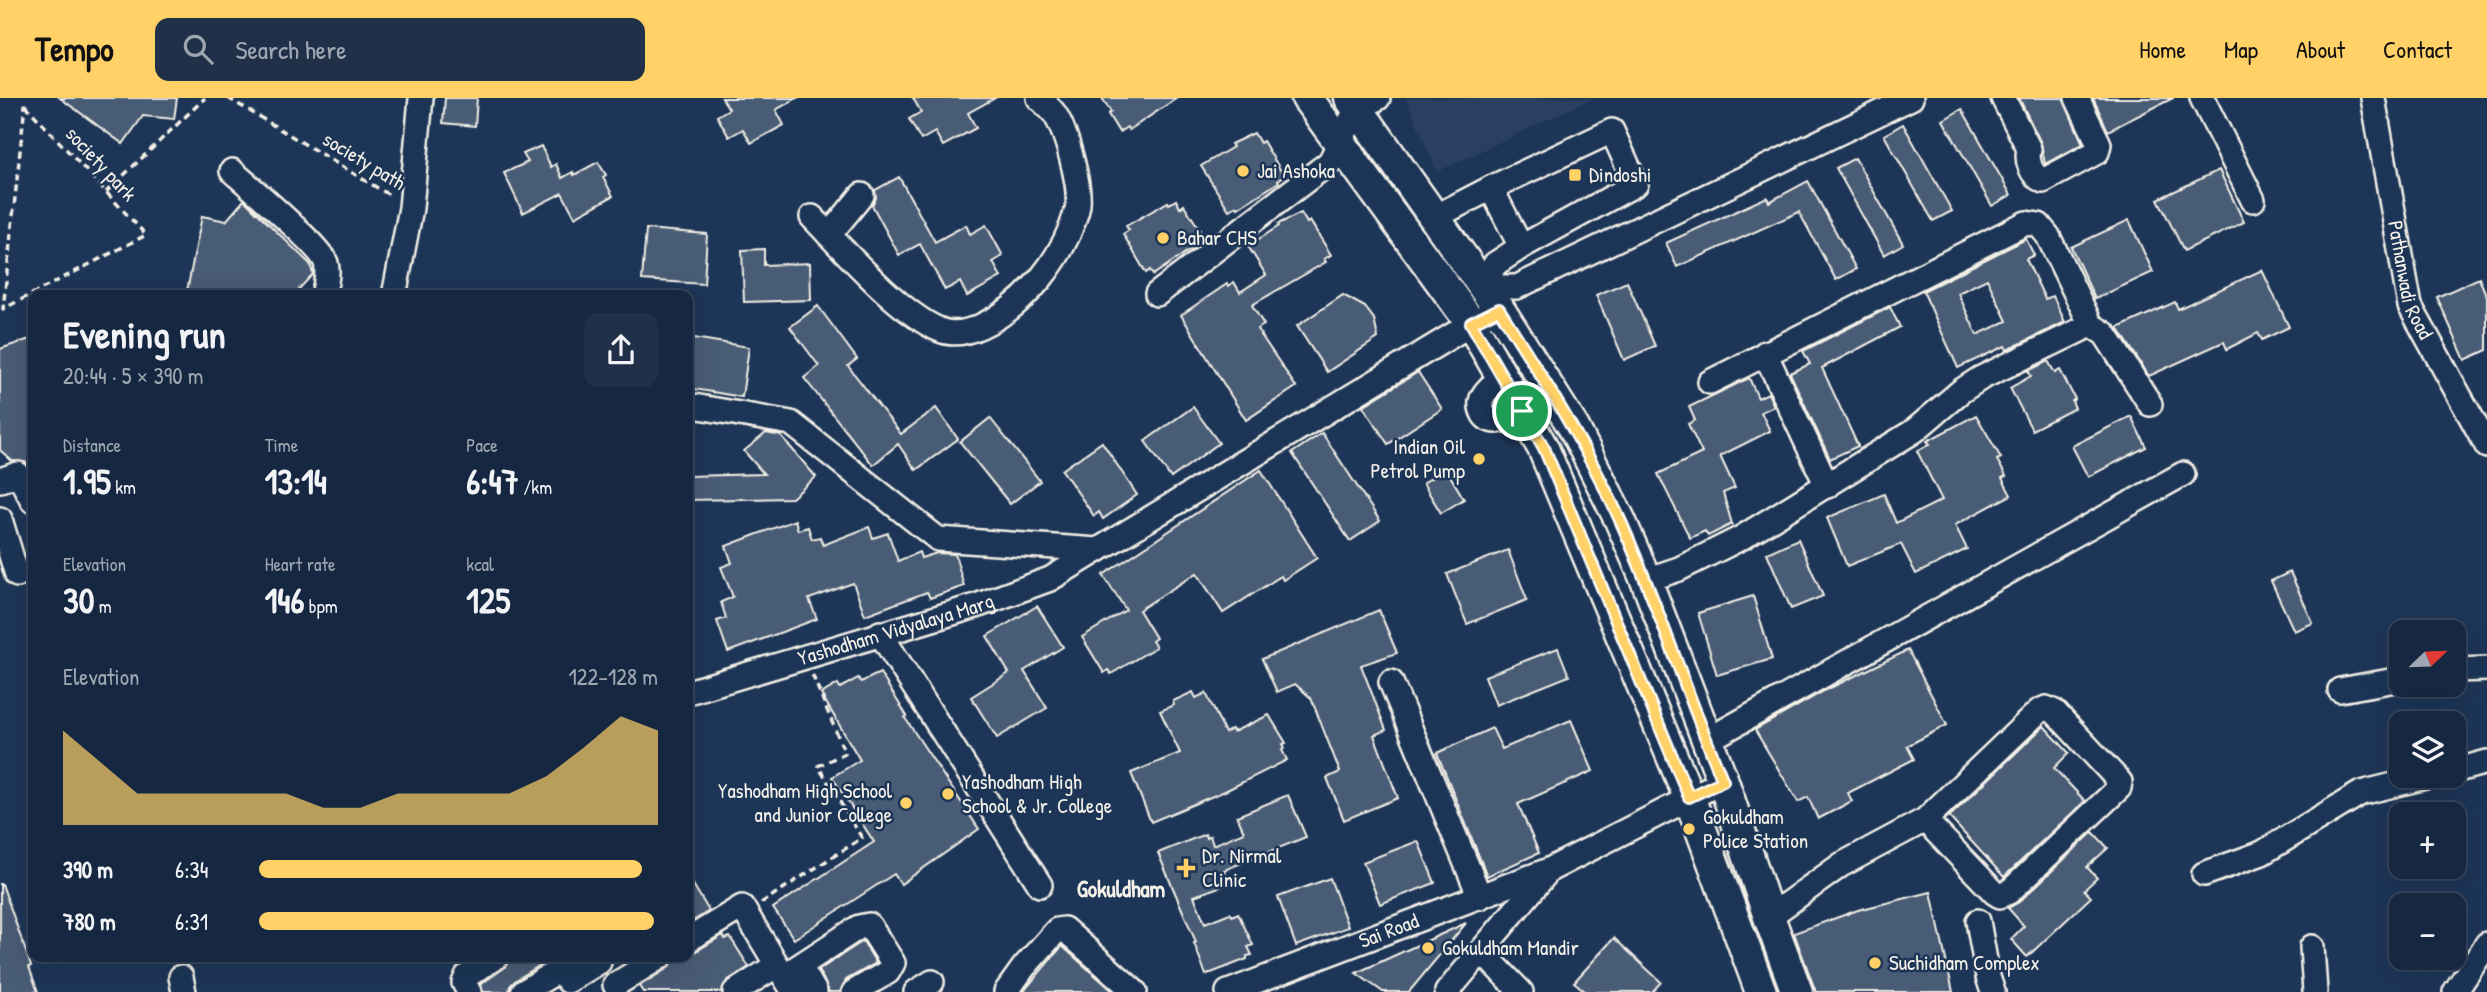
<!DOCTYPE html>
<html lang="en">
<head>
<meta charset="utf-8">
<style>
	:root { --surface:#162841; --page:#1f3048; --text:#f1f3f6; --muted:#9ea6b1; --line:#35445a; --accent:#ffd166 }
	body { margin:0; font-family:"Patrick Hand",sans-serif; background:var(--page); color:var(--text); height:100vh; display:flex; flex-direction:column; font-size:26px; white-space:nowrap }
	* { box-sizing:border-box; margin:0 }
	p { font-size:23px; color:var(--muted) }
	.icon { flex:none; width:38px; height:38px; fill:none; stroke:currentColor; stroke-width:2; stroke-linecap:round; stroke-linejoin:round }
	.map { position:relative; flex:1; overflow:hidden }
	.sheet { position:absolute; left:28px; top:192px; width:665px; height:672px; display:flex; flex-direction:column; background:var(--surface); border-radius:14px; box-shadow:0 7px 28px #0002,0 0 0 2px var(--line) }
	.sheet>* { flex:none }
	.needle { width:46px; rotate:67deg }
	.controls { position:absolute; left:2389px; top:522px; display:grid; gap:14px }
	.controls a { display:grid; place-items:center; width:77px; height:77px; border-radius:14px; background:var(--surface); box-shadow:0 7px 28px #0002,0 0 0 2px var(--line); font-size:35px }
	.pin { position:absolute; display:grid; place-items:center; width:60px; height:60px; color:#fff; margin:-30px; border:4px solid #fff; border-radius:50%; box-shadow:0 2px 7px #0007 }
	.round { display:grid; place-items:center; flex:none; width:74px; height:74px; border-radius:14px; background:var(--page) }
	.headline { display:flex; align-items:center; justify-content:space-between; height:119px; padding:0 35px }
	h1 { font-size:38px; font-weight:700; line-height:52px }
	.stats { display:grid; grid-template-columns:repeat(3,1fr); gap:10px; height:119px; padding:7px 35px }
	.stats div { display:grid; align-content:center }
	.stats b { font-size:35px; font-weight:700 }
	.stats small { font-size:19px; font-weight:400 }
	.stats p { font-size:19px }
	.chart { height:196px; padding:14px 35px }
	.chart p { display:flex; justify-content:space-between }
	.chart svg { width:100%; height:126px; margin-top:7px; fill:var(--accent); opacity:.7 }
	ul { padding:0 35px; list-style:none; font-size:23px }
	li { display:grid; grid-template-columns:112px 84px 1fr; align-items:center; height:52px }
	li i { height:18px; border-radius:9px; background:var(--accent) }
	header { display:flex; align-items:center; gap:42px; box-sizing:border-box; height:98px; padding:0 35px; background:var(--accent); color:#111 }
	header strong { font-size:33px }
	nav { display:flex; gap:38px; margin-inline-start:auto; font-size:24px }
	.search { width:490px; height:63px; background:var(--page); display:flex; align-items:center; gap:18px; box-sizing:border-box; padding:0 24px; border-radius:14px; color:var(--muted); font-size:26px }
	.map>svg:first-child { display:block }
	.built { fill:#2a4060 }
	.building { fill:#485b74; stroke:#f4f1e8; stroke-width:2; fill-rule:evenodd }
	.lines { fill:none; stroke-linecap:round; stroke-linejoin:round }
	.minor-casing { stroke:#f4f1e8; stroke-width:28 }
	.major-casing { stroke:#f4f1e8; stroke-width:35 }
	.path { stroke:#f4f1e8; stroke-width:3.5; stroke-dasharray:7 5; stroke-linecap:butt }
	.minor { stroke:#1d3557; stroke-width:23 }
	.major { stroke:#1d3557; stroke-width:30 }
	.route-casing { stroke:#fff; stroke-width:14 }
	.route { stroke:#ffd166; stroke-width:9 }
	.poi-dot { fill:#ffd166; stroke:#1d3557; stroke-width:2.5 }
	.labels { text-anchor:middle; stroke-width:5; stroke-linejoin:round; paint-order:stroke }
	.street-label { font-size:21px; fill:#f4f1e8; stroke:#1d3557 }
	.poi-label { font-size:21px; fill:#f4f1e8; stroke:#1d3557; text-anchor:start }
	.neighbourhood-label { font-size:23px; font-weight:bold; fill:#f4f1e8; stroke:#1d3557 }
</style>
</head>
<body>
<header>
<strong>Tempo</strong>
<div class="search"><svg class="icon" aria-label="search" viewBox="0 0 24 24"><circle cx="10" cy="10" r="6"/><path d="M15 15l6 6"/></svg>Search here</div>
<nav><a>Home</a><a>Map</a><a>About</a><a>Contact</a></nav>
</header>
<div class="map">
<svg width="2487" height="894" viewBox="0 0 2487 894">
	<rect width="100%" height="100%" fill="#1d3557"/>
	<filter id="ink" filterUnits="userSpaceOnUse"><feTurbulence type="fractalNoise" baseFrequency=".0143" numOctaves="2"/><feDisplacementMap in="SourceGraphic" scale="14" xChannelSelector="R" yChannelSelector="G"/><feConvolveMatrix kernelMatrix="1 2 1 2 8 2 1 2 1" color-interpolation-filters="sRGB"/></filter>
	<g filter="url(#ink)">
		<!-- built -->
		<polygon class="built" points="1406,0 1593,0 1437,74"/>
		<!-- building -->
		<g class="building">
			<polygon points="60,0 177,0 174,21 143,18 123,46"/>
			<polygon points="445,0 477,0 475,28 443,25"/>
			<polygon points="722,0 797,0 776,12 784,27 751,45 743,31 729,39 717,18 729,11"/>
			<polygon points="913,0 995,0 968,15 976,30 943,48 935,34 921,42 909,21 921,14"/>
			<polygon points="1102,0 1177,0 1129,32 1127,29 1119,34 1108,16 1111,14"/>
			<polygon points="2019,0 2063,0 2083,46 2045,66 2041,45"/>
			<polygon points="2093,0 2173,0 2108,33"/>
			<polygon points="1962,11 2011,97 1992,108 1943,22"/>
			<polygon points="1903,26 1952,113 1933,123 1884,37"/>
			<polygon points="1254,35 1260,45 1263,43 1284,78 1278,82 1279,84 1238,110 1237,108 1229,112 1201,68 1233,49 1231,46"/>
			<polygon points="541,48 551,69 556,66 562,80 573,74 574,77 598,64 606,77 603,79 613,98 575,119 562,95 523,115 504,75 528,64 523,56"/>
			<polygon points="1855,60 1903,146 1884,157 1836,70"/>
			<polygon points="2219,72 2244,124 2184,153 2158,101"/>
			<polygon points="899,79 935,144 966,127 970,136 986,127 1003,158 993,164 1001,179 967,198 960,184 945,192 920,146 899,157 872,107 876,100 875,92"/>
			<polygon points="1808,83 1856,171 1836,182 1799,114 1677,169 1666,145 1767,99 1769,104"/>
			<polygon points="244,102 310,166 313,176 299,191 301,198 186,198 202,118 226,123"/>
			<polygon points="1176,102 1180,110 1184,107 1200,132 1197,134 1203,143 1153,177 1150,172 1146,175 1123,136 1129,132 1126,128 1168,104 1169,106"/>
			<polygon points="1301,115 1307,125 1310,123 1331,157 1324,161 1326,164 1252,207 1264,227 1257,231 1259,234 1296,289 1246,322 1181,217 1227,186 1228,188 1234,184 1240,194 1266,177 1248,148 1279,128 1278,126"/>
			<polygon points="2129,122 2153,174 2095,201 2071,149"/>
			<polygon points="646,131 707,136 704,186 642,182"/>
			<path d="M 2026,141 L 2034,157 L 2026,161 L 2045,201 L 2053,198 L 2065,224 L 2007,252 L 2005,248 L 1958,270 L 1923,193 ZM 1987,181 L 2007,223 L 1977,237 L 1958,195 Z"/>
			<polygon points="764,151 764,167 810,165 811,202 744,204 742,152"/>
			<polygon points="2262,172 2289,229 2262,242 2258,235 2227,251 2224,244 2221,245 2149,278 2118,230 2175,204 2178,211"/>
			<polygon points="2479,180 2487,199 2487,252 2465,262 2437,199"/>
			<polygon points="1627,184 1655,248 1624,262 1596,197"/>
			<polygon points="1343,197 1365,209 1374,221 1378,240 1327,274 1297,228"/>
			<polygon points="818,208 857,261 848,268 901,336 936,310 958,341 916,372 898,346 873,367 804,280 819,268 790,229"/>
			<polygon points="1890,209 1900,229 1822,270 1858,348 1830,361 1790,275 1810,266 1803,253"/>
			<polygon points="688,239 749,249 742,299 688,290"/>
			<polygon points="33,240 33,368 31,371 25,364 12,363 0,352 0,251"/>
			<polygon points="2048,263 2055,275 2060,272 2075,301 2072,303 2075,310 2032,332 2010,290 2031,278 2028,273"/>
			<polygon points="1418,274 1442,311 1388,346 1363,308"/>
			<polygon points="1749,280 1758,300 1768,295 1774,308 1761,314 1770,333 1720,358 1735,390 1723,395 1732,426 1708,438 1705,433 1690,440 1658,376 1702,355 1688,326 1695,322 1689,309"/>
			<polygon points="1193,309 1219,345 1171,380 1145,343"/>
			<polygon points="1976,317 2001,360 1997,362 2006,378 2002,380 2011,397 1955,427 1967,451 1916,476 1901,446 1847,468 1827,420 1884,396 1896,425 1942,402 1917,353 1930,346 1927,343"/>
			<polygon points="2131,318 2146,349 2088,379 2072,348"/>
			<polygon points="990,320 1040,383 1010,406 960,344"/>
			<polygon points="766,335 781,338 816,379 792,400 688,402 688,378 764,376 744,353"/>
			<polygon points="1322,335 1380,423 1350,443 1292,355"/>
			<polygon points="1102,344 1137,397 1103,421 1099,414 1094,418 1062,372"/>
			<polygon points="1446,371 1464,401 1441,415 1423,385"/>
			<polygon points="1261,372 1317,460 1283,482 1281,478 1223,515 1197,475 1139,512 1156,540 1152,543 1156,549 1111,576 1108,572 1104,575 1082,539 1126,512 1103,477"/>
			<polygon points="795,422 798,432 808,429 812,441 820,439 823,447 869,429 873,440 888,435 898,463 919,454 921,460 937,455 955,456 964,488 930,500 927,494 865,517 853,485 809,501 817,521 728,554 717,523 726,520 721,504 733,499 721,469 732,465 726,448"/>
			<polygon points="1798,441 1823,498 1791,511 1767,455"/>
			<polygon points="1508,452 1527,502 1467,526 1447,476"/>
			<polygon points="2290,474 2313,525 2294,533 2271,483"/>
			<polygon points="1753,498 1772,561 1717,577 1698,515"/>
			<polygon points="1037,508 1063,549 1024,573 1047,610 997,640 971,599 1009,575 987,538"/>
			<polygon points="1379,512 1397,555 1361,567 1386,632 1374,637 1398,700 1344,722 1327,680 1340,674 1311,600 1295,586 1277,594 1262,561"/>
			<polygon points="1558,550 1569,578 1496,607 1485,578"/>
			<polygon points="1908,552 1947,627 1907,648 1914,661 1848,695 1852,703 1818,721 1808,699 1798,704 1755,632 1824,593"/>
			<polygon points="880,575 907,618 905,620 979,731 901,786 894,776 794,841 773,810 874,744 832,679 860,662 821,596 838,586 840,590 858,580 861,584"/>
			<polygon points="1193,594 1196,600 1206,595 1225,635 1232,631 1233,634 1269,617 1286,645 1283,646 1285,650 1282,652 1287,662 1225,693 1151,724 1131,675 1180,655 1160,613 1174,607 1173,603"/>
			<polygon points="1571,622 1593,673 1518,706 1539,755 1487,778 1437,655 1492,630 1502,651"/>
			<polygon points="2044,628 2069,655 2054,670 2085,703 2004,779 1949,719"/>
			<polygon points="1288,697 1306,739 1224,772 1227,781 1223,782 1225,787 1194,798 1205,825 1230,815 1232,818 1238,815 1253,847 1248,849 1252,857 1247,858 1247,861 1206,877 1194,845 1196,844 1158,755 1205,736 1206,740 1210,738 1213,747 1244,734 1237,718"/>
			<polygon points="2093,734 2108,750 2087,769 2097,780 2084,792 2091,799 2027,859 2011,841 2024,828 2008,810 2019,804"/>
			<polygon points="1418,743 1435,785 1380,806 1363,764"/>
			<polygon points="688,778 709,813 688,826"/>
			<polygon points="1330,780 1348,829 1296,848 1278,799"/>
			<polygon points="0,786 2,786 31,868 29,869 38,894 0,894"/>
			<polygon points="1931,794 1953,894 1816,894 1794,835 1858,812"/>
			<polygon points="1466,825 1409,894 1383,894 1356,875"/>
			<polygon points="723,837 725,841 730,839 749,869 727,883 721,894 643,894 639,888 668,870 674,859 688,859 688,856 695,854"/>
			<polygon points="1614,840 1661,884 1652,894 1586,894 1574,884"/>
			<polygon points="863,843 876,865 846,882 840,894 829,894 819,872"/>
			<polygon points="1062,848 1114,894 1023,894"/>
			<polygon points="510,859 553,859 516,882 510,888 509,894 483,894 481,886 504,870"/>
		</g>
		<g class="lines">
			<defs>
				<g id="minor">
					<path d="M 2003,0 L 2029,51 C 2026,63 2031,77 2043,83 L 2097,54 L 2099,46 L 2077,0"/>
					<polyline points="2202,0 2253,102"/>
					<path id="s1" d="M 2373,0 L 2410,208 L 2487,348"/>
					<path d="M 232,73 C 248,87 322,150 326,165 C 329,175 325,188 323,198"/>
					<path d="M 812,119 C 844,152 899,215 940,232 C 954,238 968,234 981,228 C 1026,207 1063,161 1077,112 C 1083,93 1066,32 1054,15 C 1050,10 1044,5 1039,0"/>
					<polyline points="1435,119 1491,90"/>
					<polyline points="829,137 862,97"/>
					<polyline points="1521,149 1491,90 1612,33 1636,86 1521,149 1495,166 1484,189 1517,189 1911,0"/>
					<polyline points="1157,196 1330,64 1357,10 1378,0"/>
					<polyline points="394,198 411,110 421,0"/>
					<polyline points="1765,255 1827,388"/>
					<path d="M 1502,279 C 1491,288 1475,299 1483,315 C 1485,320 1490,323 1496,323 C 1504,323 1515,317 1523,313"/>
					<polyline points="1710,284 2026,125 2039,127 2048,138 2091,227"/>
					<polyline points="688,307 791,325 938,441 1098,452"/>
					<polyline points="0,382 18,376 33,403"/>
					<polyline points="0,421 17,477"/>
					<polyline points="1646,482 1679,471 1741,440 1914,333 1961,293 1981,280 2091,227 2105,236 2150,306"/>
					<polyline points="880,535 1040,787"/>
					<polyline points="2454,572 2487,571"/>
					<polyline points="1391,584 1480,799"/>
					<polyline points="2340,592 2401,581"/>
					<path id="s2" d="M 688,594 L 976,508 L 1050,481 L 1484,218"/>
					<polyline points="1706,643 2183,376"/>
					<polyline points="2454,673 2487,664"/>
					<polyline points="2204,776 2262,755 2361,695 2434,677"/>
					<polyline points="1769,819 1841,767 1925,722 2039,613 2046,610 2055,614 2120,684 2119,690 2009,794 2000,798 1995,795 1925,722"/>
					<polyline points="1978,823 1988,879 1993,894"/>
					<polyline points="688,842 742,809 777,867"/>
					<polyline points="2312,849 2315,894"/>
					<polyline points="1481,853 1521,894"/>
					<polyline points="800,868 815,894"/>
					<polyline points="784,878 859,829 869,827 893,865 888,874 854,894"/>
					<polyline points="181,879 184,894"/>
					<polyline points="568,883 599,864"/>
					<polyline points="615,887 660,859"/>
					<polyline points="469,894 464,885 467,878 496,859"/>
					<polyline points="523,894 581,859"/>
					<polyline points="735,894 777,867 794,894"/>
					<polyline points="916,894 932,884"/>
					<polyline points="1006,894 1024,869 1057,832 1064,831 1135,894"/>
					<path id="s3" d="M 1228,894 L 1546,773"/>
					<polyline points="1447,894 1549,772 1723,683"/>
					<polyline points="2455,894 2487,846"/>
				</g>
				<g id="major">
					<polyline points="1307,0 1471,225 1543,350 1689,699 1761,894"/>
					<polyline points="1350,0 1499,211 1574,330 1620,422 1646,482 1723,683 1769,819 1797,894"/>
				</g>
			</defs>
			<!-- minor casing -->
			<use href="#minor" class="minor-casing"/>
			<!-- major casing -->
			<use href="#major" class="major-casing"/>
			<!-- path -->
			<g class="path">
				<polyline points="228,0 391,98"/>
				<polygon points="25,7 146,137 3,211"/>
				<polyline points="106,94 205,0"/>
				<polyline points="761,805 862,740 818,668 845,655 812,576"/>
			</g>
			<!-- minor -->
			<use href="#minor" class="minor"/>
			<!-- major -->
			<use href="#major" class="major"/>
		</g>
	</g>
	<g class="lines" filter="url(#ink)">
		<defs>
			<path id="route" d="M 1499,211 C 1543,280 1587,349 1621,424 C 1659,509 1687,597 1723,683 L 1689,699 L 1544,350 L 1471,225 Z"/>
		</defs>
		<!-- route casing -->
		<use href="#route" class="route-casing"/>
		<!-- route -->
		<use href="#route" class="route"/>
	</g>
	<!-- markers -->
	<g class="poi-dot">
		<circle cx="1243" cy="73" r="7"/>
		<rect x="1568" y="70" width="14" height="14" rx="3.5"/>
		<circle cx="1163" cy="140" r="7"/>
		<circle cx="1479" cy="361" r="7"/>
		<circle cx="948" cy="696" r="7"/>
		<circle cx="906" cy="705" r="7"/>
		<circle cx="1689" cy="731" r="7"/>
		<path d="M1182.5 759.5h7v7h7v7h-7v7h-7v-7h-7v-7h7z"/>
		<circle cx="1428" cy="850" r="7"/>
		<circle cx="1875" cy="865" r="7"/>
	</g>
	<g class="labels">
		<!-- street labels -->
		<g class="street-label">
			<text transform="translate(364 63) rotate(31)" y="7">society path</text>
			<text transform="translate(101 66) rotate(47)" y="7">society park</text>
			<text dy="7" stroke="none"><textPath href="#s1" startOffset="186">Pathanwadi Road</textPath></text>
			<text dy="7" stroke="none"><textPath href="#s2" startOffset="217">Yashodham Vidyalaya Marg</textPath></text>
			<text dy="7" stroke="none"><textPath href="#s3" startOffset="172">Sai Road</textPath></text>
		</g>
		<!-- poi labels -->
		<g class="poi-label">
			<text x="1257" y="80">Jai Ashoka</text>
			<text x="1589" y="84">Dindoshi</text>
			<text x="1177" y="147">Bahar CHS</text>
			<text x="1465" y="356" text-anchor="end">Indian Oil<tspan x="1465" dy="24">Petrol Pump</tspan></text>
			<text x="962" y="691">Yashodham High<tspan x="962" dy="24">School &amp; Jr. College</tspan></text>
			<text x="892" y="700" text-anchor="end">Yashodham High School<tspan x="892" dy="24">and Junior College</tspan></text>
			<text x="1703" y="726">Gokuldham<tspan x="1703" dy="24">Police Station</tspan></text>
			<text x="1202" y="765">Dr. Nirmal<tspan x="1202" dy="24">Clinic</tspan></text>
			<text x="1442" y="857">Gokuldham Mandir</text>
			<text x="1889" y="872">Suchidham Complex</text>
		</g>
		<!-- neighbourhood labels -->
		<g class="neighbourhood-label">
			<text x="1121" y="799">Gokuldham</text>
		</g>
	</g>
</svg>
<div class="controls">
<a><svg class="needle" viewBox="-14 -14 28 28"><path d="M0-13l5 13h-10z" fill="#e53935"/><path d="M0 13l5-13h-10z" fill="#9ea6b1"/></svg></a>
<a><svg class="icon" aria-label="layers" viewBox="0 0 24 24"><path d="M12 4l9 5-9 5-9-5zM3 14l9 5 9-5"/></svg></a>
<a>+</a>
<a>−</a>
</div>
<div class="pin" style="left:1522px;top:313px;background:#1e9e55"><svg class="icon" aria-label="arrive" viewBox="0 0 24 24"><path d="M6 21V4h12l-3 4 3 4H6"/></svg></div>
<section class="sheet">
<div class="headline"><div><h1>Evening run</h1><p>20:44 · 5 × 390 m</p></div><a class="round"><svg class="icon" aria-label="share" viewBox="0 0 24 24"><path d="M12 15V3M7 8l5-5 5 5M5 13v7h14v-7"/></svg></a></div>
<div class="stats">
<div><p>Distance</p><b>1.95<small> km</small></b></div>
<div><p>Time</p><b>13:14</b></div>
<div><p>Pace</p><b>6:47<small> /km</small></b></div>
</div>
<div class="stats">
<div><p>Elevation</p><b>30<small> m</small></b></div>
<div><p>Heart rate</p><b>146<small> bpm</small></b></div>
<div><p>kcal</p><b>125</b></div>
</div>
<div class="chart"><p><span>Elevation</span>122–128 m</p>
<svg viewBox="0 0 160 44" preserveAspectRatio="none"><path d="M0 44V11L10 22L20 33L30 33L40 33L50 33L60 33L70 38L80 38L90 33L100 33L110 33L120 33L130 27L140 17L150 6L160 11V44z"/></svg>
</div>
<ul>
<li><b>390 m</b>6:34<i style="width:96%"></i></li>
<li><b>780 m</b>6:31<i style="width:99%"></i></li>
</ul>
</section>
</div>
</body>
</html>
